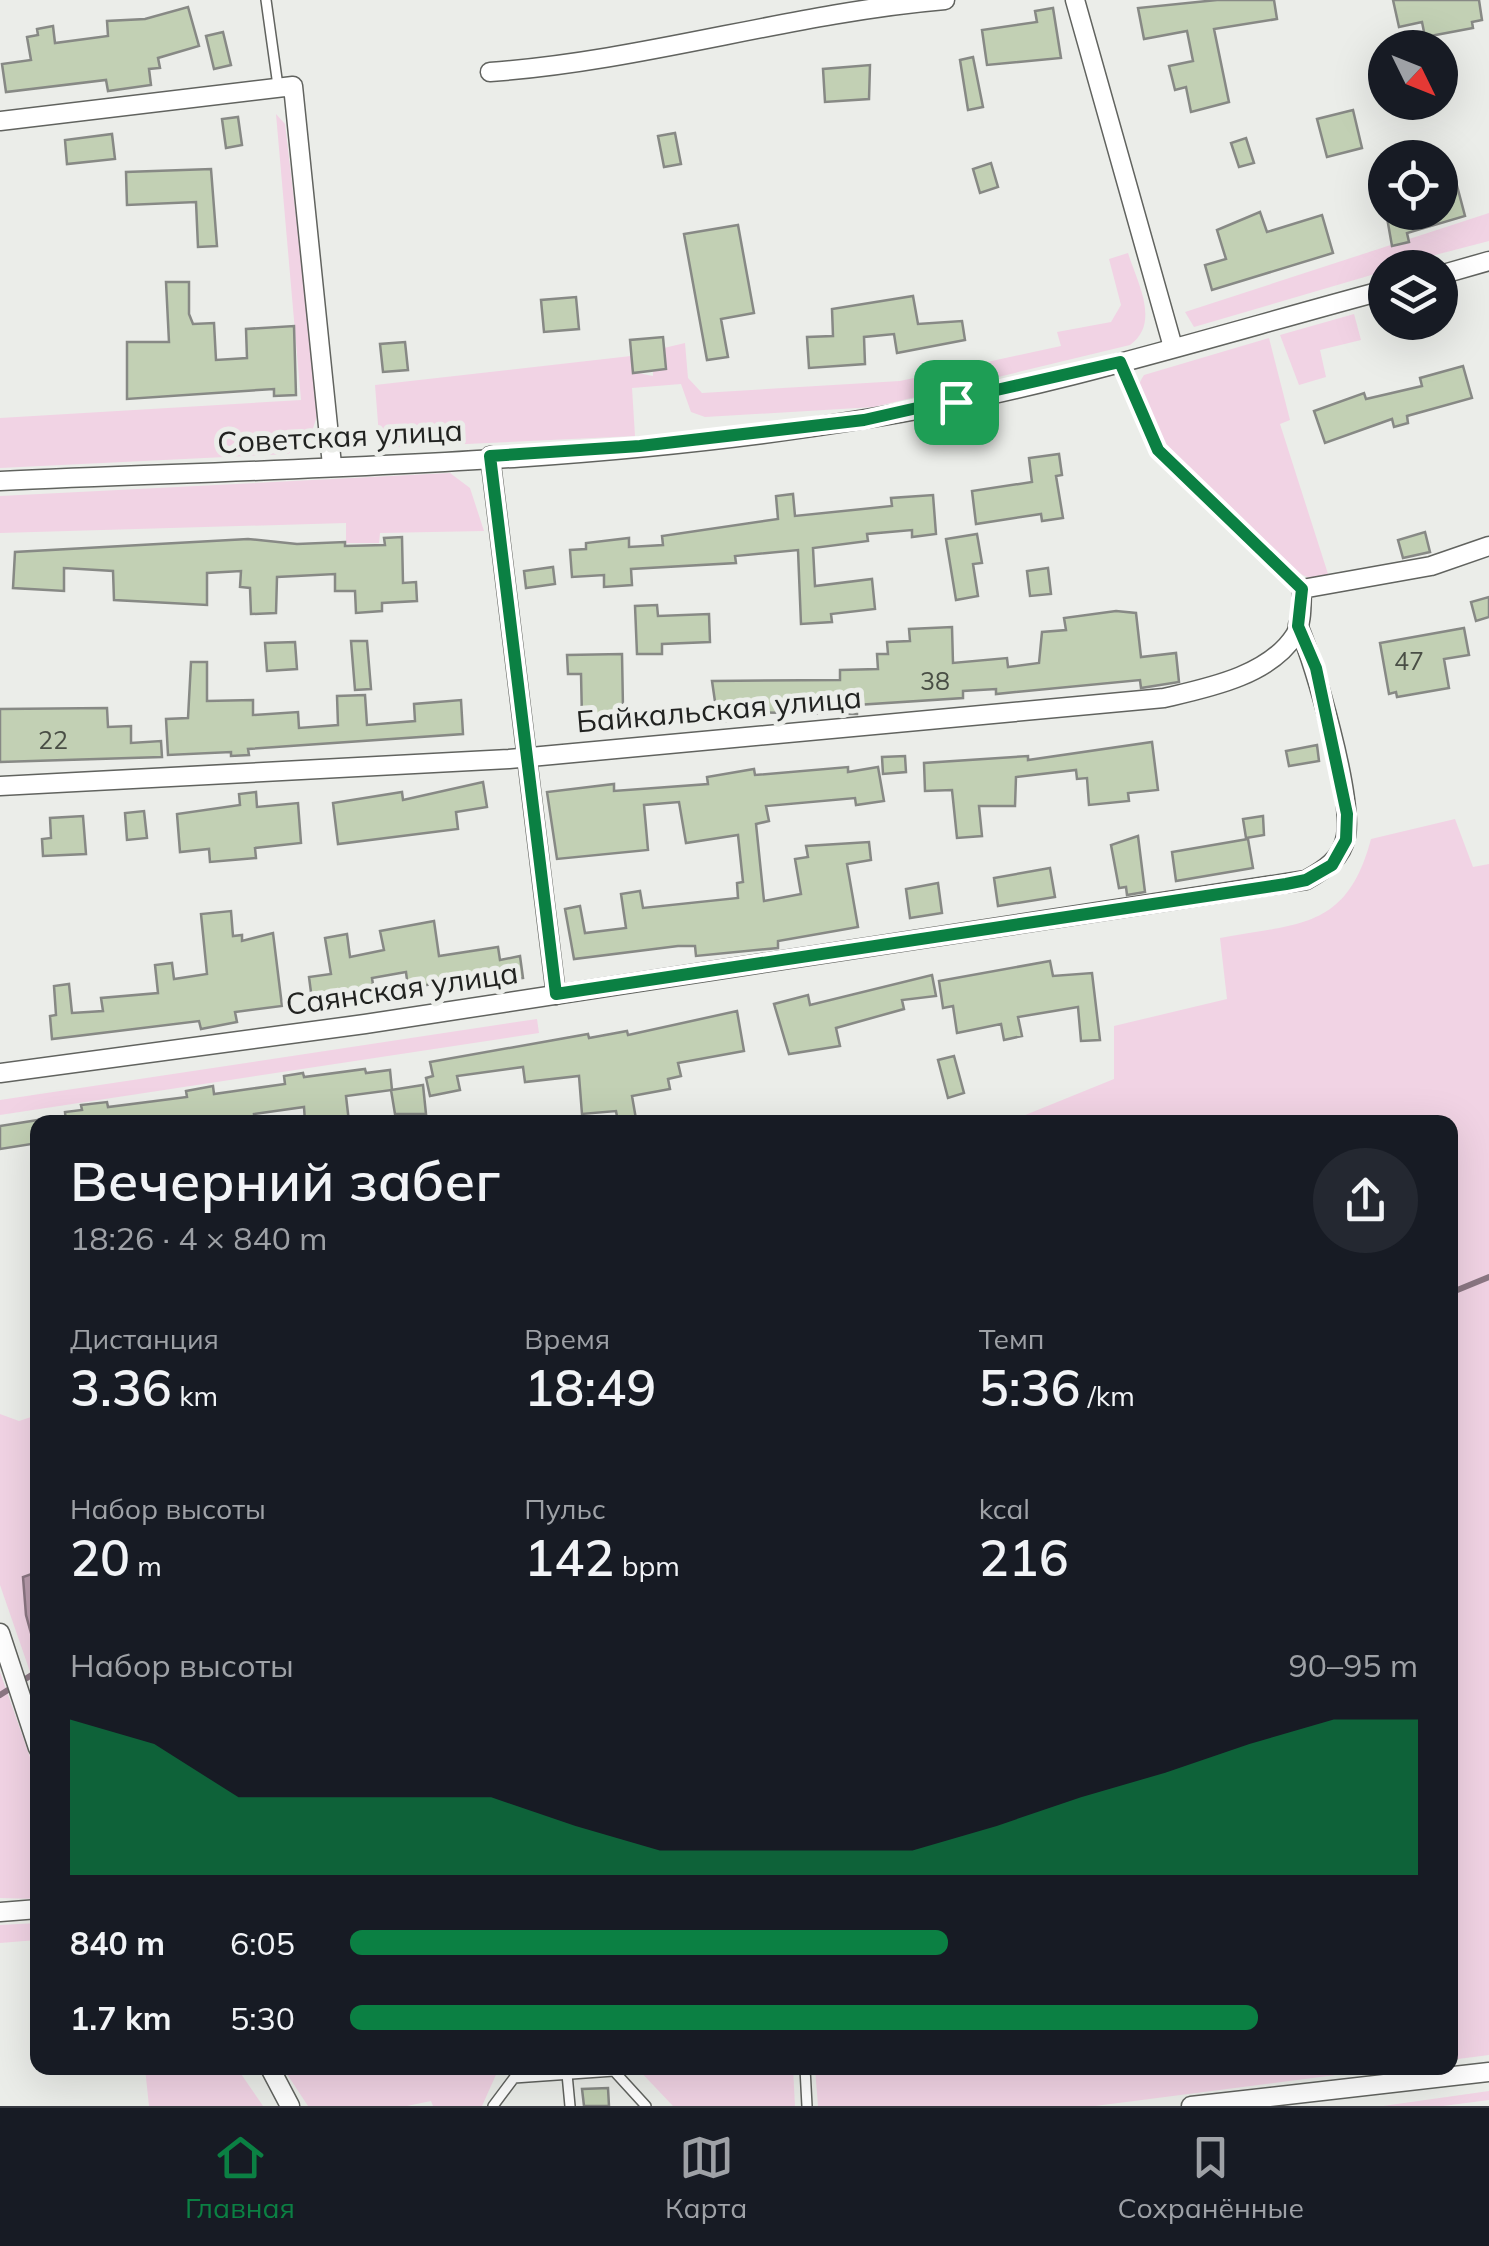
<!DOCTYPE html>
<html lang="ru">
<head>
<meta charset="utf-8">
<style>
	:root { --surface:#171b24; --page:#242831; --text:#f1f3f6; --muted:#9ea1a6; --line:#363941; --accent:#0b8043 }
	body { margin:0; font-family:Mulish,sans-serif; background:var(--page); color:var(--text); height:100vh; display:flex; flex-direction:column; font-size:38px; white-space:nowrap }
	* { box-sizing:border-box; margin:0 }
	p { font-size:32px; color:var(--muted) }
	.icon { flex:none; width:55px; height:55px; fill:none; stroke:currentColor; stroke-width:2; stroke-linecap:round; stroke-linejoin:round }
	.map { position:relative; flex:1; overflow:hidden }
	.panel { position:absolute; left:30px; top:1115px; width:1428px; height:960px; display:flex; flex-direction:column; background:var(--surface); border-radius:20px; box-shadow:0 10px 40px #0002 }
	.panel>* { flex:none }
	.needle { width:65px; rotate:133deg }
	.controls { position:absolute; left:1368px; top:30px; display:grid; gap:20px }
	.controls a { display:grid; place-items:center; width:90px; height:90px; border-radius:50%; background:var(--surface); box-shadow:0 10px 40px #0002; font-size:50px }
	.pin { position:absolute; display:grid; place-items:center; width:85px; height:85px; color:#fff; margin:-42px; border-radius:20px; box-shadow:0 5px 15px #0006 }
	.round { display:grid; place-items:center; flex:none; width:105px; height:105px; border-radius:52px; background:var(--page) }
	.headline { display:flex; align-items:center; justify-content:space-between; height:170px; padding:0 40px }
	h1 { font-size:55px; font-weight:600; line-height:75px }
	.figures { display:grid; grid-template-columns:repeat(3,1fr); gap:15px; height:170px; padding:10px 40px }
	.figures div { display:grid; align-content:center }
	.figures b { font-size:50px; font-weight:600 }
	.figures small { font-size:28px; font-weight:400 }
	.figures p { font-size:28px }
	.chart { height:280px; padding:20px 40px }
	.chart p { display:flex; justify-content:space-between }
	.chart svg { width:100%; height:180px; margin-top:10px; fill:var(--accent); opacity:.7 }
	ul { padding:0 40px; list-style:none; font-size:32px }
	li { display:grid; grid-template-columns:160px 120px 1fr; align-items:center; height:75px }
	li i { height:25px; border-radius:12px; background:var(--accent) }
	.tabs { display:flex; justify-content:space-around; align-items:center; height:140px; border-top:2px solid var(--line); background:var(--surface); font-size:28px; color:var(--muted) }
	.tabs a { display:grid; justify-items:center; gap:5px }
	.tabs .selected { color:var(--accent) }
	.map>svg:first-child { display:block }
	.green { fill:#f1d3e4 }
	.water { fill:#b99cad; stroke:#8b7783; stroke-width:2.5 }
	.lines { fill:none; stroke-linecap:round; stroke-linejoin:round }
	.stream { stroke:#8b7783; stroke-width:6 }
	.building { fill:#c2d0b4; stroke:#878985; stroke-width:2.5 }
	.service-casing { stroke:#61635f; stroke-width:12 }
	.minor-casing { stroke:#61635f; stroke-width:21 }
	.service { stroke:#fff; stroke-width:9 }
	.minor { stroke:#fff; stroke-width:18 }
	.route-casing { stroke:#fff; stroke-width:20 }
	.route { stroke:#0b8043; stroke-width:12 }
	.labels { text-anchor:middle; stroke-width:10; stroke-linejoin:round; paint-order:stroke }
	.number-label { font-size:25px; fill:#494e45 }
	.street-label { font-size:30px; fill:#212220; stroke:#ebede9 }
</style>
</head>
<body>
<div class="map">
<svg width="1489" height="2106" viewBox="0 0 1489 2106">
	<rect width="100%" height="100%" fill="#ebede9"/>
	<!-- green -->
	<g class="green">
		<polygon points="276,114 285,124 319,409 311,435 288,454 0,468 0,418 301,400"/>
		<polygon points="1489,213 1489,241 1385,268 1385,271 1194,327 1185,312"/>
		<path d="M 1128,253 C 1137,282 1161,323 1130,345 L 874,407 L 705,417 L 691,412 L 681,384 L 632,388 L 635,436 L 380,448 L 375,385 L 631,356 L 633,372 L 653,376 L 653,371 L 666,369 L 664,348 L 685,343 L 688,378 L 702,393 L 900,381 L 1061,346 L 1057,332 L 1111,322 L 1121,305 L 1109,259 Z"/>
		<polygon points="1354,314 1361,340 1320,350 1326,377 1299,385 1280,335"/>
		<path d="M 1269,338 L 1290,420 L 1280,424 L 1329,577 C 1322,578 1313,580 1307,577 C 1292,571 1277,554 1264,544 C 1229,517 1108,425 1144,375 Z"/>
		<polygon points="450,473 470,488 484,531 380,533 379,543 346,543 346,523 0,533 0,496"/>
		<path d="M 1455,819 L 1473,867 L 1489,864 L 1489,2055 L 1450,2060 L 1450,1122 L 1008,1122 L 1114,1079 L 1114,1026 L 1227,999 L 1220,938 C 1301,923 1347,929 1371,839 Z"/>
		<polygon points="537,1019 539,1033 0,1115 0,1100"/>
		<path d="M 0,1414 L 19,1421 L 37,1415 L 37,1572 L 23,1578 C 26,1617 37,1653 37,1692 L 0,1585 Z"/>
		<polygon points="0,1672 37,1777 37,1899 0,1898"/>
		<polygon points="37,1923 37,1940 0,1943 0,1925"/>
		<polygon points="145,2068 237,2068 263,2106 149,2106"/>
		<polygon points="283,2068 499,2068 482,2106 433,2106 431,2101 407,2106 308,2106"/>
		<polygon points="637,2068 793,2068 795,2106 673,2106"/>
		<polygon points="815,2068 1390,2068 1095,2106 818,2106"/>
		<polygon points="1489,2091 1489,2100 1443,2106 1383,2106"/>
	</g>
	<!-- water -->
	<polygon class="water" points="37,1572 37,1655 26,1615 23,1577"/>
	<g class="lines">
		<!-- stream -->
		<g class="stream">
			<polyline points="1450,1293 1489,1277"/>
			<polyline points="0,1695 38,1671"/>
		</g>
	</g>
	<!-- building -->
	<g class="building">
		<polygon points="1217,0 1274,0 1277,19 1214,29 1229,102 1191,112 1186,87 1175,90 1169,66 1193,61 1187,31 1144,39 1138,8"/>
		<polygon points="1393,0 1479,0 1482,20 1472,22 1473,28 1425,37 1422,22 1399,27"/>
		<polygon points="188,7 199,46 158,58 160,68 149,69 151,85 108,91 106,80 6,92 2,64 31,60 27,37 38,35 37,29 53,26 55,43 108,36 107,21 145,19"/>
		<polygon points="1053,8 1061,58 987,65 982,30 1037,22 1035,11"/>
		<polygon points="223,32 231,65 214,69 206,36"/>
		<polygon points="973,57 983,107 968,110 960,60"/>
		<polygon points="870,65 869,99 825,102 823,69"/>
		<polygon points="1353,110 1362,148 1327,157 1317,119"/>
		<polygon points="238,117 242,145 226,148 222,119"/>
		<polygon points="675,133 681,164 664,167 658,136"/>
		<polygon points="112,134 115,159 67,164 65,140"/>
		<polygon points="1246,138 1254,163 1239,167 1231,143"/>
		<polygon points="991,163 998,187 980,193 973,169"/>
		<polygon points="211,169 217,246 198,247 196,202 127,205 126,172"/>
		<polygon points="1456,182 1465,216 1407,233 1409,242 1392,246 1386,212 1440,212 1440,186"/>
		<polygon points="1260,212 1267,232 1322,215 1333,253 1212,290 1205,265 1226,259 1217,230"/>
		<polygon points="738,225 754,313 721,319 728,357 707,360 684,234"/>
		<polygon points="166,282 189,282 189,314 193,324 214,323 216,360 247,358 246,329 294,326 296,395 274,396 274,389 127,399 127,342 169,342"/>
		<polygon points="913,296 918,324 962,321 965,340 897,353 894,334 864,337 865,364 809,368 807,337 833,336 832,309"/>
		<polygon points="576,297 579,329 544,332 541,300"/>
		<polygon points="663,337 666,369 633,373 630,340"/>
		<polygon points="405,342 408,370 383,372 380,344"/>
		<polygon points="1463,366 1472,398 1407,416 1408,423 1394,427 1392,419 1325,443 1314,411 1364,393 1366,399 1422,386 1420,378"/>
		<polygon points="1059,454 1062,475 1056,476 1063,518 1042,521 1041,514 976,524 972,491 1032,482 1029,458"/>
		<polygon points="793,494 795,516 892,506 891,498 933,495 936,534 912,537 912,530 867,534 868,541 813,548 815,586 872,579 875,609 831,614 832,622 801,624 798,550 735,556 736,563 631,569 632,585 604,587 604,575 572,577 570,550 586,549 586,543 629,538 629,547 663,545 662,536 778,519 776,496"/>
		<polygon points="1425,532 1430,552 1403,558 1398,540"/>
		<polygon points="977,534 982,563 973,564 978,596 956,600 946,539"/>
		<polygon points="402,537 403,583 416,582 417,601 382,603 382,611 356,613 355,591 335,591 335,574 277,577 276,613 251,614 250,588 240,587 241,571 207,573 207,605 114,600 113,571 64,568 64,591 13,588 15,552 248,539 297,544 345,542 345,546 385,545 384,538"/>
		<polygon points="553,567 555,584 526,588 524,571"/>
		<polygon points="1048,568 1051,594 1030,596 1027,571"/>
		<polygon points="1489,597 1489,617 1476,621 1471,602"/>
		<polygon points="657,605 658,616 709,614 710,642 662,644 662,654 637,654 635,606"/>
		<polygon points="1116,611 1136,613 1141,657 1176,653 1179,682 1141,688 1140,680 996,694 996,689 963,691 963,698 857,705 857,714 733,712 734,720 718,722 712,681 840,680 840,670 878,669 877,654 888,654 887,642 910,641 909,629 952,627 953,663 1007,658 1008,667 1039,663 1042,632 1066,630 1064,618"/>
		<polygon points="1464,628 1469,655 1444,659 1449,688 1397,697 1396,692 1389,694 1380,643"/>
		<polygon points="351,641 367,641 371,689 355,690"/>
		<polygon points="295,642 297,669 267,671 265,643"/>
		<polygon points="622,654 623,708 615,708 615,717 582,718 581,674 568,674 567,655"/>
		<polygon points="191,662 207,662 207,701 253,700 253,715 298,712 299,728 338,725 337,696 365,695 367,725 415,721 414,704 461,700 463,734 248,749 249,755 231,756 231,752 168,755 166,719 188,718"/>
		<polygon points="107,708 108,727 131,726 131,743 161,741 162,757 0,762 0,709"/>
		<polygon points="1152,742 1158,790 1128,793 1129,801 1089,805 1087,778 1077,779 1076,770 1016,777 1015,806 979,806 982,836 957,838 952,790 925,791 924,763 1028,756 1028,760"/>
		<polygon points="1317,745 1319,761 1289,766 1286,751"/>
		<polygon points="905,756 906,772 883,774 882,757"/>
		<polygon points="848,767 848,772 878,767 884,801 856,805 855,798 766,806 769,821 756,824 764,901 801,894 795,859 808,857 806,846 869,842 871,860 847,864 858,927 778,941 778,948 696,956 695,946 678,946 574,959 565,909 580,906 585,933 626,928 621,894 640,891 643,908 738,898 737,883 743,882 738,835 686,843 679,802 644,805 648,850 557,859 547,792 614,784 614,791 708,784 707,777 754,769 755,775"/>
		<polygon points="483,782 487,807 456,812 458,829 338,844 333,803 402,792 403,800"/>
		<polygon points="256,792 257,807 298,803 301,843 255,848 256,858 210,862 209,849 180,852 177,814 240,805 239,794"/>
		<polygon points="144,811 147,838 127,840 125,813"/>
		<polygon points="83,816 86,854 43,856 42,839 51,838 50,818"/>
		<polygon points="1263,816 1264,835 1246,838 1243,819"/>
		<polygon points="1138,836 1145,892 1127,895 1126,887 1119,888 1111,845"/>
		<polygon points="1248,839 1253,868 1176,881 1172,852"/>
		<polygon points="1050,868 1055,897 998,906 994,878"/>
		<polygon points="938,883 942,913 910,918 906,889"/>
		<polygon points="231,911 233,936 242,935 242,941 273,933 282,1006 235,1012 237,1022 201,1029 199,1021 52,1039 50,1016 56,1015 54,986 69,984 72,1013 103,1011 101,998 158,993 155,965 172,963 174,979 207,974 201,914"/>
		<polygon points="434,921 439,956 498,947 500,960 520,956 523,978 478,985 476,977 408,988 406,972 372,978 374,991 312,1000 309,977 331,974 325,938 347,934 350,957 384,950 380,931"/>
		<polygon points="1050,961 1053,976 1092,973 1100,1040 1081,1041 1078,1007 1018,1017 1022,1036 1004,1040 1001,1024 957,1033 953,1006 943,1008 939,981"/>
		<polygon points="932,975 936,996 902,1000 904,1009 836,1028 840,1046 789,1054 774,1004 808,995 810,1005"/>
		<polygon points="737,1011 744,1051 678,1063 681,1076 668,1079 670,1089 632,1096 636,1119 618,1122 616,1111 582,1114 579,1076 525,1082 523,1067 457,1076 460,1090 430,1096 426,1078 433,1076 430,1062 588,1034 589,1038 627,1031 628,1035"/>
		<polygon points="954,1056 964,1093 948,1098 938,1060"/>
		<polygon points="365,1069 366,1073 390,1070 392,1090 346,1096 349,1122 305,1122 304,1107 254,1114 255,1122 66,1122 65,1112 82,1110 81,1105 107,1102 108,1107 187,1097 186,1091 213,1086 214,1094 285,1084 284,1076 303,1073 304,1077"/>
		<polygon points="423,1085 426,1114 395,1114 391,1090"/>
		<polygon points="38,1120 38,1143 0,1149 0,1126"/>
		<polygon points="608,2088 609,2106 584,2106 582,2089"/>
	</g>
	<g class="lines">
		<defs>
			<g id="service">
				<polyline points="266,0 278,86"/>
				<polyline points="1120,362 1158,450 1302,589"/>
				<polyline points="805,2068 807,2106"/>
				<polyline points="567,2074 570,2106"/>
				<polyline points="493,2106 514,2078 614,2071 646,2106"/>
			</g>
			<g id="minor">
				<polyline points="1075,0 1173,347"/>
				<path d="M 490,72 C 644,61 792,13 945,0"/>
				<polyline points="0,121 293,86 332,465"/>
				<polyline points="1440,275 1489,261"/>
				<polyline points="490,456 556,995"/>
				<path d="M 0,481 C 287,468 581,466 865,419 C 1041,391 1213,336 1385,290"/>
				<path d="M 0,786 L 509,759 L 1164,698 C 1207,688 1269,676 1295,635 C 1303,622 1301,603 1302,589 L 1431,566 L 1489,546"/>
				<path d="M 0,1073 L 365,1024 L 1306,880 C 1324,870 1342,859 1346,836 C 1353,795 1315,666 1298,625"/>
				<polyline points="0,1633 38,1748"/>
				<polyline points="0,1912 38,1909"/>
				<polyline points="270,2068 290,2106"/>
				<polyline points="1191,2106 1489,2072"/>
			</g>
		</defs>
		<!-- service casing -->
		<use href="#service" class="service-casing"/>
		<!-- minor casing -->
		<use href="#minor" class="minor-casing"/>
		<!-- service -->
		<use href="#service" class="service"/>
		<!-- minor -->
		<use href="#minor" class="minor"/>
	</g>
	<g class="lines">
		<defs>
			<polygon id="route" points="1120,362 1158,450 1302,589 1298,626 1316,668 1347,814 1346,840 1332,865 1306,880 1286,884 556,994 490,456 640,446 864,420"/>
		</defs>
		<!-- route casing -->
		<use href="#route" class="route-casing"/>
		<!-- route -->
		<use href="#route" class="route"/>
	</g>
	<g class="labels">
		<!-- number labels -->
		<g class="number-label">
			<text x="1409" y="670">47</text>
			<text x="935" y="690">38</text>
			<text x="53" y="749">22</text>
		</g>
		<!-- street labels -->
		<g class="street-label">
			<text transform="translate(340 437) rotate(-3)" y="10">Советская улица</text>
			<text transform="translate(719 710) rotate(-5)" y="10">Байкальская улица</text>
			<text transform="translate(402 989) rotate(-8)" y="10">Саянская улица</text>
		</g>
	</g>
</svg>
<div class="controls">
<a><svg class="needle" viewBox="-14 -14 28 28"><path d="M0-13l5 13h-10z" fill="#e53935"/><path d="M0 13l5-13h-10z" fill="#9ea1a6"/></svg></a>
<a><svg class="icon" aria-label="locate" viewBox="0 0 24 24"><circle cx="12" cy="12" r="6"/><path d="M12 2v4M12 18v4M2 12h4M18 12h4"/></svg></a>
<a><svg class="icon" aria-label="layers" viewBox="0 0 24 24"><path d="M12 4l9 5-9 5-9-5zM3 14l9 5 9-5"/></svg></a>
</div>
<div class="pin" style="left:956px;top:402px;background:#1e9e55"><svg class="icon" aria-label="arrive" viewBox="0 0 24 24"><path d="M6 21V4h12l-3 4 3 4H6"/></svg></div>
<section class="panel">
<div class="headline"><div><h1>Вечерний забег</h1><p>18:26 · 4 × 840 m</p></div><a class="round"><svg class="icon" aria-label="share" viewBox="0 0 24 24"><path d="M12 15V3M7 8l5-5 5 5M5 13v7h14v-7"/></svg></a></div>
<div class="figures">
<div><p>Дистанция</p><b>3.36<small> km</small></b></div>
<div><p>Время</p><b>18:49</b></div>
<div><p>Темп</p><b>5:36<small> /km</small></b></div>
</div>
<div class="figures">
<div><p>Набор высоты</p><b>20<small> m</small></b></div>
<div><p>Пульс</p><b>142<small> bpm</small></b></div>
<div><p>kcal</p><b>216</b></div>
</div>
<div class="chart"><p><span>Набор высоты</span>90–95 m</p>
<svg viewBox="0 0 160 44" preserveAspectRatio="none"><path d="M0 44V6L10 12L20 25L30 25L40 25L50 25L60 32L70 38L80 38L90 38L100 38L110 32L120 25L130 19L140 12L150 6L160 6V44z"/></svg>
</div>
<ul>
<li><b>840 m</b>6:05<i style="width:56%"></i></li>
<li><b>1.7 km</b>5:30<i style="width:85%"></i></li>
</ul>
</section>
</div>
<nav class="tabs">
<a class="selected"><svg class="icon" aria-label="home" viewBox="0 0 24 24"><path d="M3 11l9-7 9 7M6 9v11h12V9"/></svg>Главная</a>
<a><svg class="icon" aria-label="map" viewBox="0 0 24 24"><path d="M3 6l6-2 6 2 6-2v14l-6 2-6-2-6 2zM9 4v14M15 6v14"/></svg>Карта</a>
<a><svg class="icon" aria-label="saved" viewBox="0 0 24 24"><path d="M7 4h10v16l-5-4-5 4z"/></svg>Сохранённые</a>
</nav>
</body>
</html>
